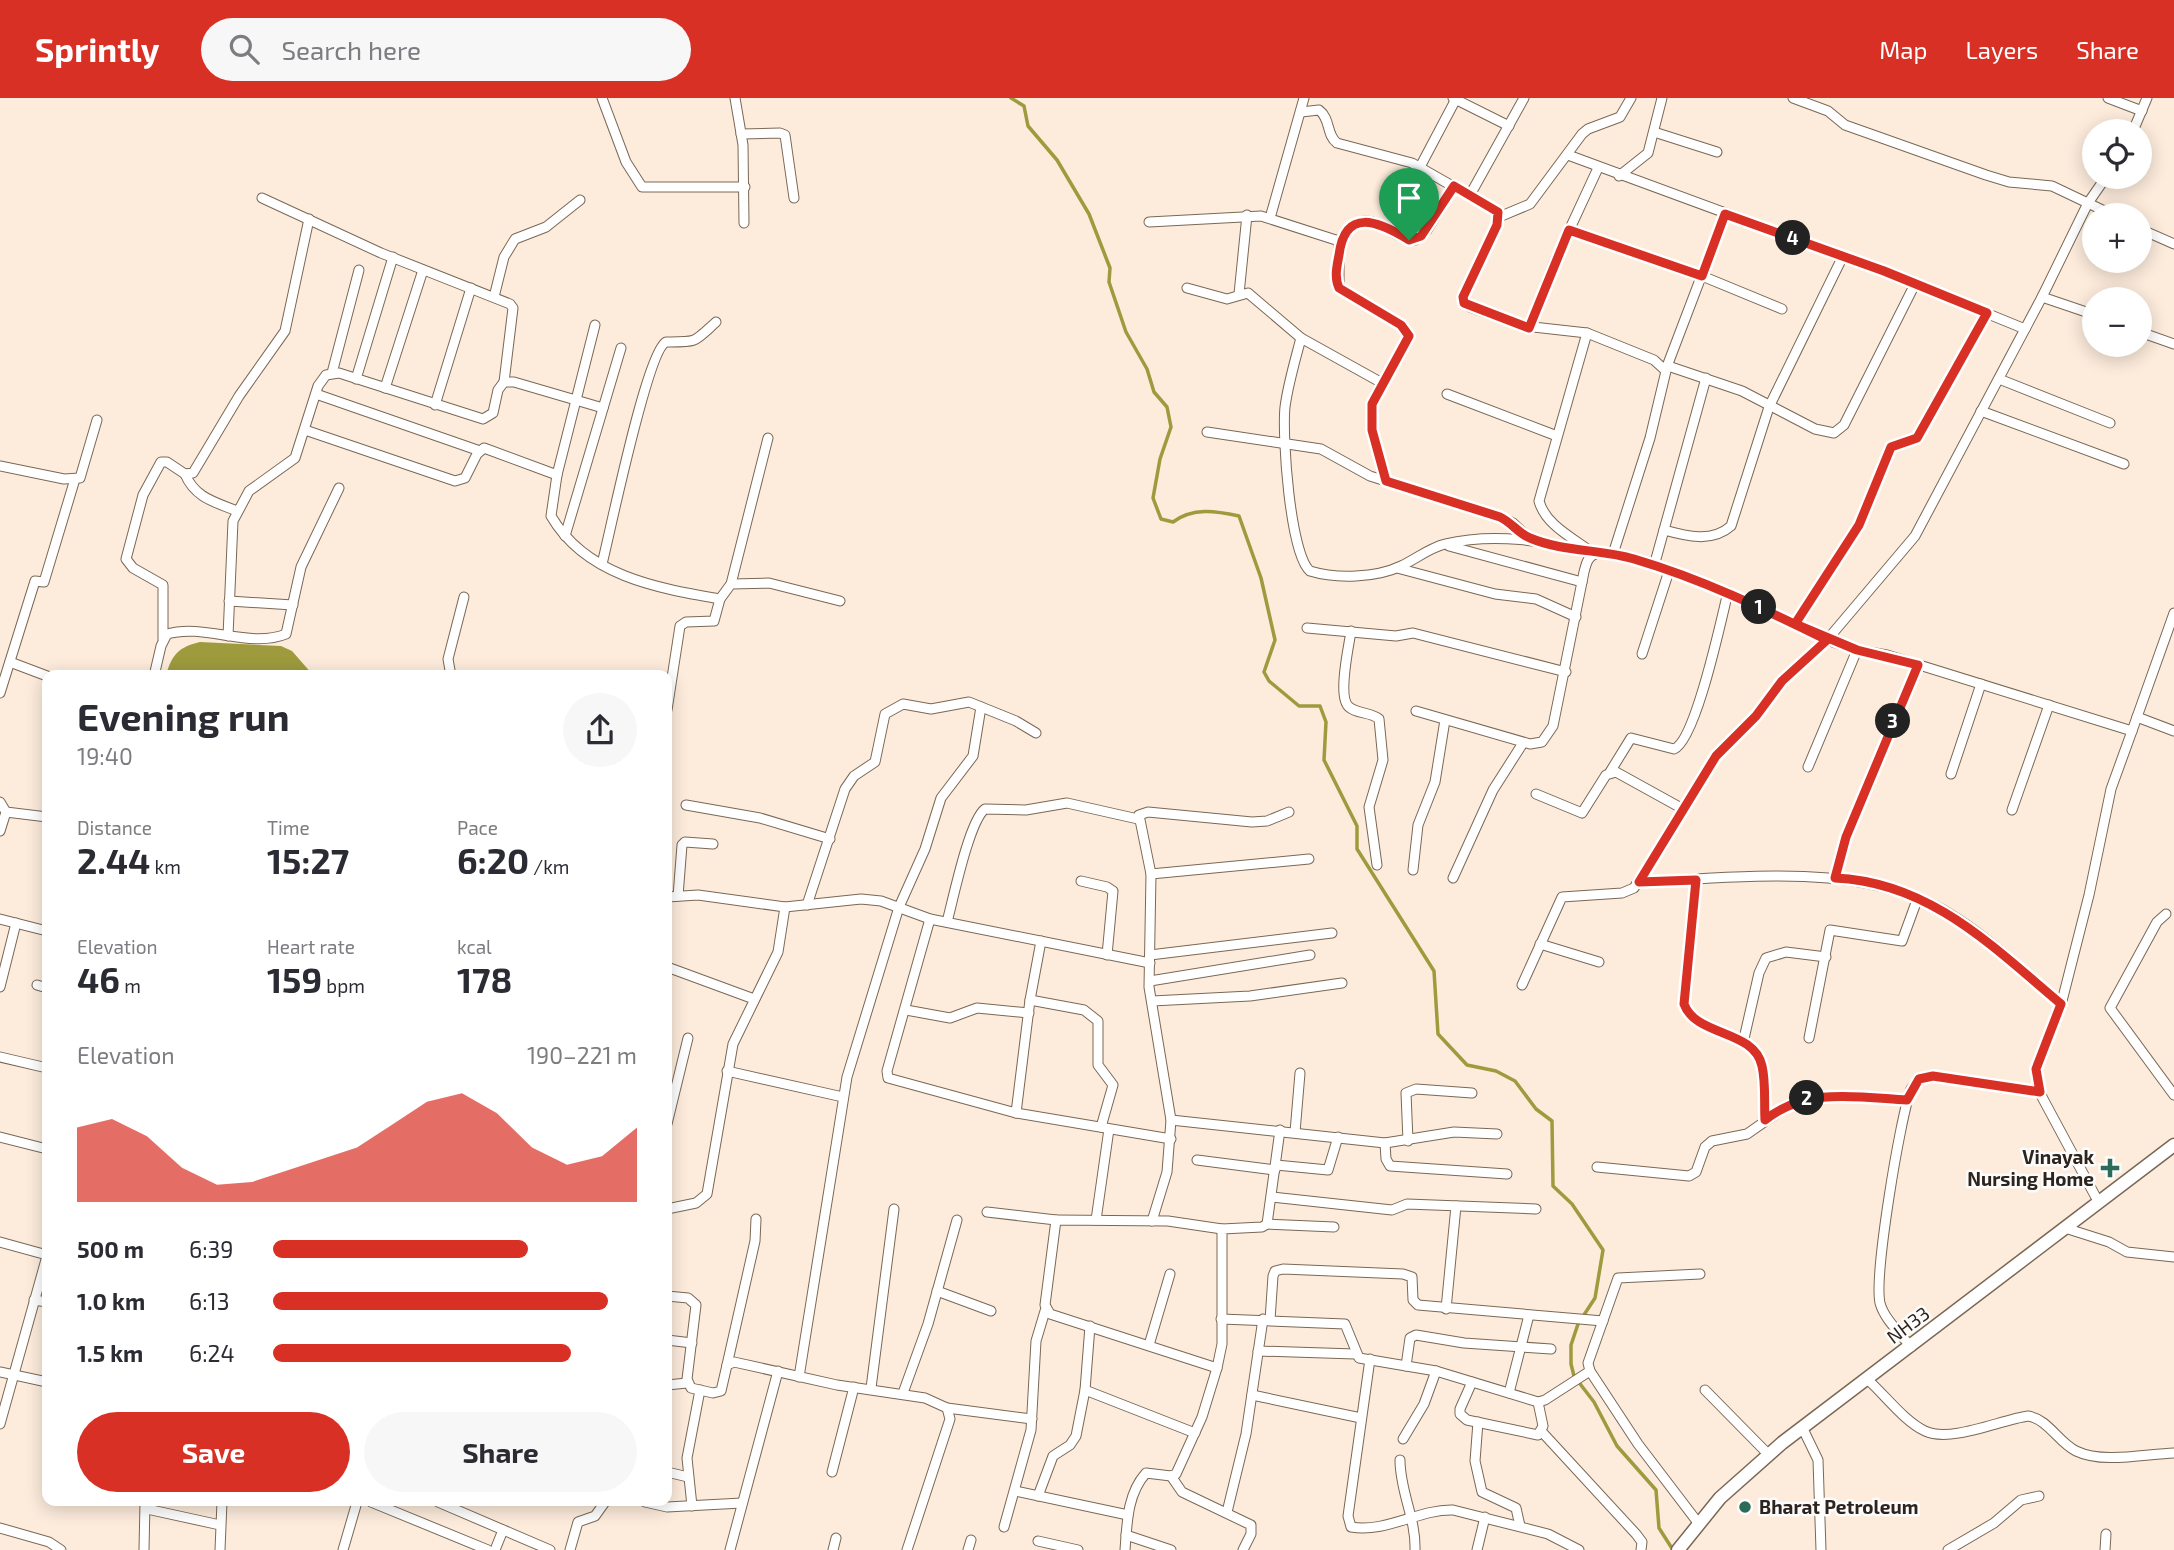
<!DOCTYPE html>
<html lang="en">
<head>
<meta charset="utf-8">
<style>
	:root { --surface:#fff; --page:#f7f7f7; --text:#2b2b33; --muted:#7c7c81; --accent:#d93025 }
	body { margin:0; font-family:"Exo 2",sans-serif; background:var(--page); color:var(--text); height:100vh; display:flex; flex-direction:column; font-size:26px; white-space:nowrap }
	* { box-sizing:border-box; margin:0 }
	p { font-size:23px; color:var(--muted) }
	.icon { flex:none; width:38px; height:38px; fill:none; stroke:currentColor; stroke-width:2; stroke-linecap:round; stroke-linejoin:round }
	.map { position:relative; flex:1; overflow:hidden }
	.side { position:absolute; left:42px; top:572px; width:630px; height:836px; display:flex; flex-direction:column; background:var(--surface); border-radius:14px; box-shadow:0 4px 18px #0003 }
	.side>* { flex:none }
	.controls { position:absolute; left:2082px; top:21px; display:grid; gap:14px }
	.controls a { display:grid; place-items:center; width:70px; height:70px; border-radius:50%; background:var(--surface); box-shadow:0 4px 18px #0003; font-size:35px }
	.pin { position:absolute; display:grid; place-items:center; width:60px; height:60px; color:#fff; margin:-72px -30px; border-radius:50% 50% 50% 0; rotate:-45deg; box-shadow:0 0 7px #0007 }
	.pin .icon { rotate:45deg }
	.km { position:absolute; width:35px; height:35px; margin:-18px; border-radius:50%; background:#222; color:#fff; font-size:19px; line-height:35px; text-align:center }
	.round { display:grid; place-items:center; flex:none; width:74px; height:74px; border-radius:37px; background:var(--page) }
	.head { display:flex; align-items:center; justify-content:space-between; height:119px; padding:0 35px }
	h1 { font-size:38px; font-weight:700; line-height:52px }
	.figures { display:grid; grid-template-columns:repeat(3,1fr); gap:10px; height:119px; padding:7px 35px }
	.figures div { display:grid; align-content:center }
	.figures b { font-size:35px; font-weight:700 }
	.figures small { font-size:19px; font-weight:400 }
	.figures p { font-size:19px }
	.chart { height:196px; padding:14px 35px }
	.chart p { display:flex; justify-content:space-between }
	.chart svg { width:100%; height:126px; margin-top:7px; fill:var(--accent); opacity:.7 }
	.button { display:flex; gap:14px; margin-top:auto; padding:14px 35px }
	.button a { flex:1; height:80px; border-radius:42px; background:var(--accent); color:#fff; font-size:28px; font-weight:700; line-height:80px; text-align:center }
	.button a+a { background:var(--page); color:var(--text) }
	ul { padding:0 35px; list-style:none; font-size:23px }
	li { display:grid; grid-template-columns:112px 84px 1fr; align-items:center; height:52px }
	li i { height:18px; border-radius:9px; background:var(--accent) }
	header { display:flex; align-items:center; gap:42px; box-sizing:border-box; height:98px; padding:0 35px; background:var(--accent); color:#fff }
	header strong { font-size:33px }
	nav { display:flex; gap:38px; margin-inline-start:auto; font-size:24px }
	.search { width:490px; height:63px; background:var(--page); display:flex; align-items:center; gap:18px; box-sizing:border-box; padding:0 24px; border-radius:38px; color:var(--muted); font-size:26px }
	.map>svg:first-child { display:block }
	.water { fill:#9d9b3d }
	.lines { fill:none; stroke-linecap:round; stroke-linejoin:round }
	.stream { stroke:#9d9b3d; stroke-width:3.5 }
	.street-casing { stroke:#7a6856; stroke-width:11 }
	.secondary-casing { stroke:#7a6856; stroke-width:15 }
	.street { stroke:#fff; stroke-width:9 }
	.secondary { stroke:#fff; stroke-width:12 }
	.route-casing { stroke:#fff; stroke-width:14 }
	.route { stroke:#d93025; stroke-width:9 }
	.poi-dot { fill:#2c6b58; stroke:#fcfcfc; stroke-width:2.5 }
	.labels { text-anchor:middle; stroke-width:5; stroke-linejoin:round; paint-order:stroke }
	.poi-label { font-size:19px; font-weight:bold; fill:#2c241d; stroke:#fcfcfc; text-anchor:end }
	.street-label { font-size:19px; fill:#2c241d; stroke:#fcfcfc }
</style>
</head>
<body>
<header>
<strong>Sprintly</strong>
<div class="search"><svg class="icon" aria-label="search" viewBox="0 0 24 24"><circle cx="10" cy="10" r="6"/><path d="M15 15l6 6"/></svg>Search here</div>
<nav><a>Map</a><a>Layers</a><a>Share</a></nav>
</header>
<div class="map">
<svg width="2174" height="1452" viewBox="0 0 2174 1452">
	<rect width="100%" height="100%" fill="#fdecdc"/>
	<!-- water -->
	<path class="water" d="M 200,544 L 281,548 L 292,553 L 313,577 L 166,577 C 172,556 179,549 200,544 Z"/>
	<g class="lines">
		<!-- stream -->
		<path class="stream" d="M 1011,0 L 1024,8 L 1028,28 L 1057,62 L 1089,116 L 1110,170 L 1109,184 L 1126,234 L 1147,271 L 1154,294 L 1167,309 L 1171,329 L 1160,361 L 1153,400 L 1161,421 L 1173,424 C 1193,409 1216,413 1239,418 L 1261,480 L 1275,542 L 1264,574 L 1269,583 L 1299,608 L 1320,608 L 1326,624 L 1324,662 L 1357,728 L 1357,751 L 1434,873 L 1438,936 L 1467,967 L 1496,973 L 1515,983 L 1536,1011 L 1552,1023 L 1553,1088 L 1572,1106 L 1603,1152 L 1595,1200 L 1578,1226 L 1571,1247 L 1571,1266 L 1574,1278 L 1594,1304 L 1617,1348 L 1656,1392 L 1659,1430 L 1673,1452"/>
		<defs>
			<g id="street">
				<polyline points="602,0 626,64 642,89 745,89"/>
				<polyline points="735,0 743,47 744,125"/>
				<polyline points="1453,0 1509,28"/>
				<polyline points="1793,0 1828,13 1845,27 1986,77 2009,84 2052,88 2113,117"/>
				<polyline points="2108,0 2142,13"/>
				<path d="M 1301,14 L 1319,12 C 1331,21 1326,37 1337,45 L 1412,65 L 1498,114 L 1497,127 L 1463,199 L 1470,209 L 1524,228 L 1587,235 L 1654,262 L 1666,273 L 1650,340 L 1613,456"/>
				<polyline points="2133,33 2147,0"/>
				<polyline points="1654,34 1717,54"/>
				<polyline points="741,36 780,35 785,37 794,100"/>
				<polyline points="1568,57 1883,173 2025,231"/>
				<polyline points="1420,69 1456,1"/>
				<polyline points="1619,78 1648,55 1662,0"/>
				<polyline points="2106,79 2088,105 2042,199 1915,438 1827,542 1857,552 1887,557 2132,633 2174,515"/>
				<polyline points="1470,97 1524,0"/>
				<polyline points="262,100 381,155 510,206 513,210 504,284"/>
				<polyline points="1499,119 1530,106 1582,36 1588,31 1620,19 1631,0"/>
				<polyline points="1270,120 1304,0"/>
				<polyline points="1149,124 1261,118 1339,143 1339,190 1401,227 1409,238 1372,306 1372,332 1386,383"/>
				<polyline points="2140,131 2174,146"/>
				<polyline points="1569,132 1702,178 1782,211"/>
				<path d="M 1339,143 C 1371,99 1385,141 1415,142 L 1427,132 L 1454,88"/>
				<polyline points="1187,190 1227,201 1248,195 1301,240 1382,285"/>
				<polyline points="1239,196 1247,117"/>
				<polyline points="494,199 504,159 515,141 546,129 580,102"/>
				<polyline points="2042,199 2095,217"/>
				<path d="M 595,227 L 557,377 L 551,418 C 586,478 657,490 720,501"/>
				<polyline points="1529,230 1554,165 1598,70"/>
				<polyline points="2140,234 2174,246"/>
				<path d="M 1587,235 L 1539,403 C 1545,426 1571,439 1590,453"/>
				<path d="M 1301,240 C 1295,263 1288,286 1285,309 C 1282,338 1290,456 1310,473 C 1336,481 1376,480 1401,468 C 1416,461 1429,450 1445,446 C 1496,434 1545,443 1594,456"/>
				<polyline points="1668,268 1742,293 1815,331 1834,335 1844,327 1915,186"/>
				<polyline points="1666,271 1725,116"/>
				<polyline points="332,275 359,172"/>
				<polyline points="356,281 393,159"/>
				<polyline points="1999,281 2110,325"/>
				<polyline points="385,290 423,172"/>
				<polyline points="316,296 480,353"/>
				<polyline points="1447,296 1557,338"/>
				<polyline points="435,307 471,190"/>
				<polyline points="1981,313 2124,366"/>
				<polyline points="305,332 455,383 465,380 477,356 484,350 557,377"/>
				<polyline points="1207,334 1321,351 1370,378 1500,419 1513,425 1529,440"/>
				<polyline points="0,368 64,381 80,380 97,322"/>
				<path d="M 185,376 C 195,400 215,404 237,413"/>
				<path d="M 1664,432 C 1686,438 1712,445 1731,428 L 1769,309 L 1843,158"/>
				<polyline points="565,438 621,250"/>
				<polyline points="1449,448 1582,484"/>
				<path d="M 602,466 C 610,435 647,253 666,244 C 698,244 693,245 716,224"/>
				<polyline points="1654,468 1706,280"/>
				<polyline points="1397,470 1495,496 1536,501 1576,519"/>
				<polyline points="731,486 768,340"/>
				<polyline points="229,503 293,507"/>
				<polyline points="1795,526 1859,427 1891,349 1917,340 1987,215"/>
				<polyline points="1307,530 1396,538 1413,535 1566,574"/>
				<path d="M 1351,533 C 1349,548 1337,599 1349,609 C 1357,616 1371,614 1379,621 L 1383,662 L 1369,709 L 1377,767"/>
				<polyline points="228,538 233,423 249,393 295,360 318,288 326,277 339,275 483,321 493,315 498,292 504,284 514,284 603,310"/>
				<polyline points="163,541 163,487 133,470 126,461 143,397 161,364 167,364 185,376 193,375 239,298 285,233 309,121"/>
				<polyline points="1642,556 1669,473"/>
				<polyline points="10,564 47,578"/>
				<path d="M 154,578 L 161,548 L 167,536 C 205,525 249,551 286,536 L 301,469 L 339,390"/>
				<polyline points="451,578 448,561 464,499"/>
				<polyline points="0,595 35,483 44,484 75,381"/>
				<polyline points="667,612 680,528 686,524 714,523 720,501 731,486 769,485 840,503"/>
				<path d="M 1416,613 L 1530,646 L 1542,644 L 1553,628 L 1584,474 C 1586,467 1587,459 1595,456 C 1627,443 1791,524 1827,542 L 1782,583 L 1757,618 L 1716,658 L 1634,790 L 1622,795 L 1562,799 L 1522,887"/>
				<polyline points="2137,619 2174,633"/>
				<polyline points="1808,669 1857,552"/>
				<path d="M 1610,674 L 1631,640 L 1674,651 C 1696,642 1721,522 1728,494"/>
				<polyline points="1951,676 1981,586"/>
				<polyline points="1536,696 1582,715 1606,677 1616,674 1683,711"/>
				<polyline points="0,704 6,714 0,733"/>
				<polyline points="686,707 760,720 830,741"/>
				<polyline points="2012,712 2049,607"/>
				<polyline points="6,714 47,719"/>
				<polyline points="1413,772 1418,727 1435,684 1445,622"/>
				<polyline points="1151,776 1309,761"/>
				<polyline points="1453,780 1493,692 1523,645"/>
				<polyline points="1834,780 1846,739 1918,567"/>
				<path d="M 1696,782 L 1684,906 C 1696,939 1754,931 1762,968 C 1766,985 1764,1005 1765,1022"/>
				<polyline points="1081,783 1107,789 1113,793 1107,857"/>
				<path d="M 1639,784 C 1740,780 1869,761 1958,821 C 1995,845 2028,878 2061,907"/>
				<polyline points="678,798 682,747 685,744 713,746"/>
				<polyline points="667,799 698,797 785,809 861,801 881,803 930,821 1150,865"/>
				<polyline points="807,807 845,691 854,678 875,664 885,616 903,606 931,611 969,604 1016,623 1036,635"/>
				<polyline points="2166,816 2157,824 2110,910 2174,997"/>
				<polyline points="0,821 47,833"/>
				<polyline points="930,821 887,973 888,980 1016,1015 1171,1041"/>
				<path d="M 947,824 C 953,802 969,723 985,711 L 1026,712 L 1067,705 L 1138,721"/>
				<polyline points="1540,846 1599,864"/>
				<polyline points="1150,857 1332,835"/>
				<polyline points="667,869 754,901"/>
				<polyline points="1150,883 1310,857"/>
				<polyline points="37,887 47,890"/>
				<polyline points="0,889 16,825"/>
				<polyline points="1030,902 1084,912 1098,923 1098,967 1113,987 1101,1029"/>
				<polyline points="1152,903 1250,898 1342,885"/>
				<polyline points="906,912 950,920 977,910 1029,915"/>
				<polyline points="1809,940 1830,832 1902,843 1917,802"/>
				<polyline points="1743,945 1759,875 1766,860 1786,854 1826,859"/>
				<polyline points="0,959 47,970"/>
				<polyline points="727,973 843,999"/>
				<polyline points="1016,1015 1030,902 1041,843"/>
				<polyline points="1171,1022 1385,1045 1454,1034 1497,1036"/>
				<polyline points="667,1026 688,940"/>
				<polyline points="1295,1034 1300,975"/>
				<polyline points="0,1039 47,1051"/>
				<polyline points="1408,1043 1406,995 1416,991 1472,995"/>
				<polyline points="1385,1045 1386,1061 1390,1068 1507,1076"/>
				<polyline points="1197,1062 1275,1072"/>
				<polyline points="1276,1067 1328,1072 1338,1039"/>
				<polyline points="1597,1069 1689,1078 1696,1074 1705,1049 1712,1043 1747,1036 1793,1004 1824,998 1907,1002"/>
				<polyline points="1272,1099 1392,1112 1407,1106 1536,1111"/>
				<polyline points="2099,1105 2042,999 2036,971 2061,907 2089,797 2111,691 2132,633"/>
				<polyline points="667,1111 696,1105 707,1096 733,946 778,854 785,809"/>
				<polyline points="987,1114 1056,1122"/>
				<polyline points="1096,1122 1109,1031"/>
				<polyline points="1152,1123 1167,1074 1171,1022 1149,889 1151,776 1139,717 1148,714 1252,724 1267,723 1289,714"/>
				<polyline points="1267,1126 1334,1129"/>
				<polyline points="2065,1130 2109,1144 2127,1154 2174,1159"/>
				<polyline points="0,1144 47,1157"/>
				<polyline points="937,1193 991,1213"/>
				<polyline points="667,1198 688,1200 696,1207 687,1281 691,1290 713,1295 721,1293 727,1267 734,1264 837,1287 925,1300 947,1310 950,1321 907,1452"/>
				<polyline points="34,1202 47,1204"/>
				<polyline points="1446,1211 1456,1108"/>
				<polyline points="1221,1221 1345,1226 1359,1260 1436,1273 1538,1304 1545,1302 1590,1273"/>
				<polyline points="1270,1222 1273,1178 1275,1173 1283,1171 1403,1176 1412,1179 1413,1202 1418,1207 1603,1223"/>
				<polyline points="667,1242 692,1245"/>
				<polyline points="1149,1247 1170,1176"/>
				<path d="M 1911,1249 C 1901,1236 1884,1221 1880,1205 C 1874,1177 1900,1020 1911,991 L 1919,981 L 1933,978 L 2040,994"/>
				<polyline points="1258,1253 1355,1256"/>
				<path d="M 1370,1261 L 1348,1418 L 1351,1429 C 1387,1435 1419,1411 1453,1412 L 1548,1436 L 1579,1452"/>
				<polyline points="727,1267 755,1143 756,1121"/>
				<polyline points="1406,1268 1410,1240 1416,1237 1464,1245 1551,1251"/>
				<polyline points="1217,1270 1050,1216 1045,1207 1056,1122 1168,1123 1222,1131"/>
				<polyline points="0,1274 47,1284"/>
				<polyline points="799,1279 847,979 899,809 925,751 941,700 973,658 981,609"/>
				<path d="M 1868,1282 C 1885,1297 1904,1323 1925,1333 C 1951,1345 2000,1322 2028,1318 C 2048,1321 2058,1344 2076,1353 C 2103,1366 2145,1356 2174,1355"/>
				<polyline points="1472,1284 1460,1311 1460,1316 1467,1322 1538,1337 1543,1328 1538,1304"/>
				<polyline points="667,1287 687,1285"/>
				<polyline points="871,1290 894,1111"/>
				<polyline points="1085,1292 1195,1335"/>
				<polyline points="1705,1292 1768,1356"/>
				<polyline points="903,1295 928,1226 957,1122"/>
				<polyline points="1509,1295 1529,1217"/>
				<polyline points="1252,1297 1361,1320"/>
				<polyline points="947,1310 1032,1321"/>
				<polyline points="1478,1324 1475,1363 1482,1394 1516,1410 1520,1428"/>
				<polyline points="0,1326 47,1158"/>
				<polyline points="1802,1329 1818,1362 1821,1452"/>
				<polyline points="1542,1334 1636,1436 1642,1444 1641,1452"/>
				<polyline points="1403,1341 1424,1306 1436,1273"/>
				<path d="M 1400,1362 C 1400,1394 1416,1420 1415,1452"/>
				<polyline points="667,1374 688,1379"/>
				<polyline points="832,1374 854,1289"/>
				<polyline points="1171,1378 1182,1394 1251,1427 1251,1436 1243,1452"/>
				<polyline points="1015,1393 1128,1417"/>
				<polyline points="1038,1398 1053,1358 1070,1347 1076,1338 1085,1292 1090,1228"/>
				<polyline points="371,1404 488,1452"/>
				<polyline points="438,1404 550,1452"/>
				<polyline points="645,1404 667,1409 742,1405"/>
				<polyline points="692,1408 687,1360 700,1292"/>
				<polyline points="147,1411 220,1427"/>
				<polyline points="1227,1414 1246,1336 1263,1221"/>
				<polyline points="1699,1426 1638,1346 1590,1273 1588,1265 1618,1180 1700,1176"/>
				<polyline points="1004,1429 1031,1332 1036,1243 1045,1213"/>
				<polyline points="0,1430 49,1444 61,1452"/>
				<polyline points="1126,1437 1171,1452"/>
				<polyline points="1038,1443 1078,1452"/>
				<polyline points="144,1452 145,1404"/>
				<polyline points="220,1452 222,1404"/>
				<polyline points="343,1452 357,1404"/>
				<polyline points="495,1452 503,1432"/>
				<polyline points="570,1452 578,1424 595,1418 605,1404"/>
				<polyline points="730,1452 778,1273"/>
				<polyline points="833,1452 836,1440"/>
				<polyline points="968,1452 971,1442"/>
				<path d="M 1125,1452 C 1127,1426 1127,1396 1146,1375 L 1171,1378 L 1176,1376 L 1202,1319 L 1217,1270 L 1222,1246 L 1222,1131 L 1262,1129 L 1267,1126 L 1280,1032"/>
				<polyline points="1477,1452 1485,1419"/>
				<polyline points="1948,1452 1994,1425 2021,1402 2039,1398"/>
				<polyline points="2105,1452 2106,1436"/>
			</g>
			<polyline id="secondary" points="1678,1452 1720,1400 1782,1345 2174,1047"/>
		</defs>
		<!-- street casing -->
		<use href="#street" class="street-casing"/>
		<!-- secondary casing -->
		<use href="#secondary" class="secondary-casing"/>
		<!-- street -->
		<use href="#street" class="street"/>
		<!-- secondary -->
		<use href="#secondary" class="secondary"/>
	</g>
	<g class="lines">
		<defs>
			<path id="route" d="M 1409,142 C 1378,123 1345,109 1339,157 C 1337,168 1334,179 1339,190 L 1401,227 L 1409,238 L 1372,306 L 1372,332 L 1386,383 L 1500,419 C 1511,424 1519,436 1530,440 C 1563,454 1601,451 1634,461 C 1702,481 1764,511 1827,542 L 1782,583 L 1756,618 L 1716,658 L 1639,784 L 1696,782 L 1684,906 C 1696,939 1754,931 1762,968 C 1766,985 1764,1005 1765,1022 C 1806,989 1857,999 1907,1002 L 1919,981 L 1933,978 L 2040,994 L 2036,971 L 2061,906 C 1993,849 1930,784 1835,780 L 1846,739 L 1918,567 L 1857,552 L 1795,526 L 1859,427 L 1891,349 L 1917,340 L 1987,215 L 1884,173 L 1725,116 L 1702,178 L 1569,132 L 1529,230 L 1464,205 L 1463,199 L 1497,127 L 1498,114 L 1454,88 L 1421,138 L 1409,142"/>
		</defs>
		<!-- route casing -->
		<use href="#route" class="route-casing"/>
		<!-- route -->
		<use href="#route" class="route"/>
	</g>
	<!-- markers -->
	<g class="poi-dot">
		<path d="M2106.5 1059.5h7v7h7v7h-7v7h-7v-7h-7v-7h7z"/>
		<circle cx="1745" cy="1409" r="7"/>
	</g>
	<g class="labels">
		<!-- poi labels -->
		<g class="poi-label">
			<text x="2094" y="1066">Vinayak<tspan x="2094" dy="22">Nursing Home</tspan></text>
			<text x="1759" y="1416" text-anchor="start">Bharat Petroleum</text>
		</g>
		<!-- street labels -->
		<g class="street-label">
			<text transform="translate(1908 1227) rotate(-37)" y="7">NH33</text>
		</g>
	</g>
</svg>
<div class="controls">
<a><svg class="icon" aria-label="locate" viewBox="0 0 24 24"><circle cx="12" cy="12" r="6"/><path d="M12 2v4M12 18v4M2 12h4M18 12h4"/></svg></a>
<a>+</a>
<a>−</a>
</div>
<div class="pin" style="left:1409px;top:142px;background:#1e9e55"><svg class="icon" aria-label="arrive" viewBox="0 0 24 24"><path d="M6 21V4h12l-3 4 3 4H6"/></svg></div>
<b class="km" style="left:1759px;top:509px">1</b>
<b class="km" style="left:1807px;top:1000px">2</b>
<b class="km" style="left:1893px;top:623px">3</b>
<b class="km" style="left:1793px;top:140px">4</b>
<section class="side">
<div class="head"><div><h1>Evening run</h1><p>19:40</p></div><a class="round"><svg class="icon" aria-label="share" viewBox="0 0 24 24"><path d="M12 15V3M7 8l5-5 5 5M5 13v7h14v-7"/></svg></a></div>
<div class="figures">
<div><p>Distance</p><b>2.44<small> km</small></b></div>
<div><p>Time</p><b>15:27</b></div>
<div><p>Pace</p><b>6:20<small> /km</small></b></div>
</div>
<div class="figures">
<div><p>Elevation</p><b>46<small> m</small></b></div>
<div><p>Heart rate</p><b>159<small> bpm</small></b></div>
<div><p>kcal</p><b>178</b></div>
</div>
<div class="chart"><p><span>Elevation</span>190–221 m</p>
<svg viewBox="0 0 160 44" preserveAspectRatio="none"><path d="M0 44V18L10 15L20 21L30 32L40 38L50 37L60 33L70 29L80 25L90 17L100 9L110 6L120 13L130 25L140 31L150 28L160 18V44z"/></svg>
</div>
<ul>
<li><b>500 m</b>6:39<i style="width:70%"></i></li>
<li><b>1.0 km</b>6:13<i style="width:92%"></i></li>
<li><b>1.5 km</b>6:24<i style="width:82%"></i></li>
</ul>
<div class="button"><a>Save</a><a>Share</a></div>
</section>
</div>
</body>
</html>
